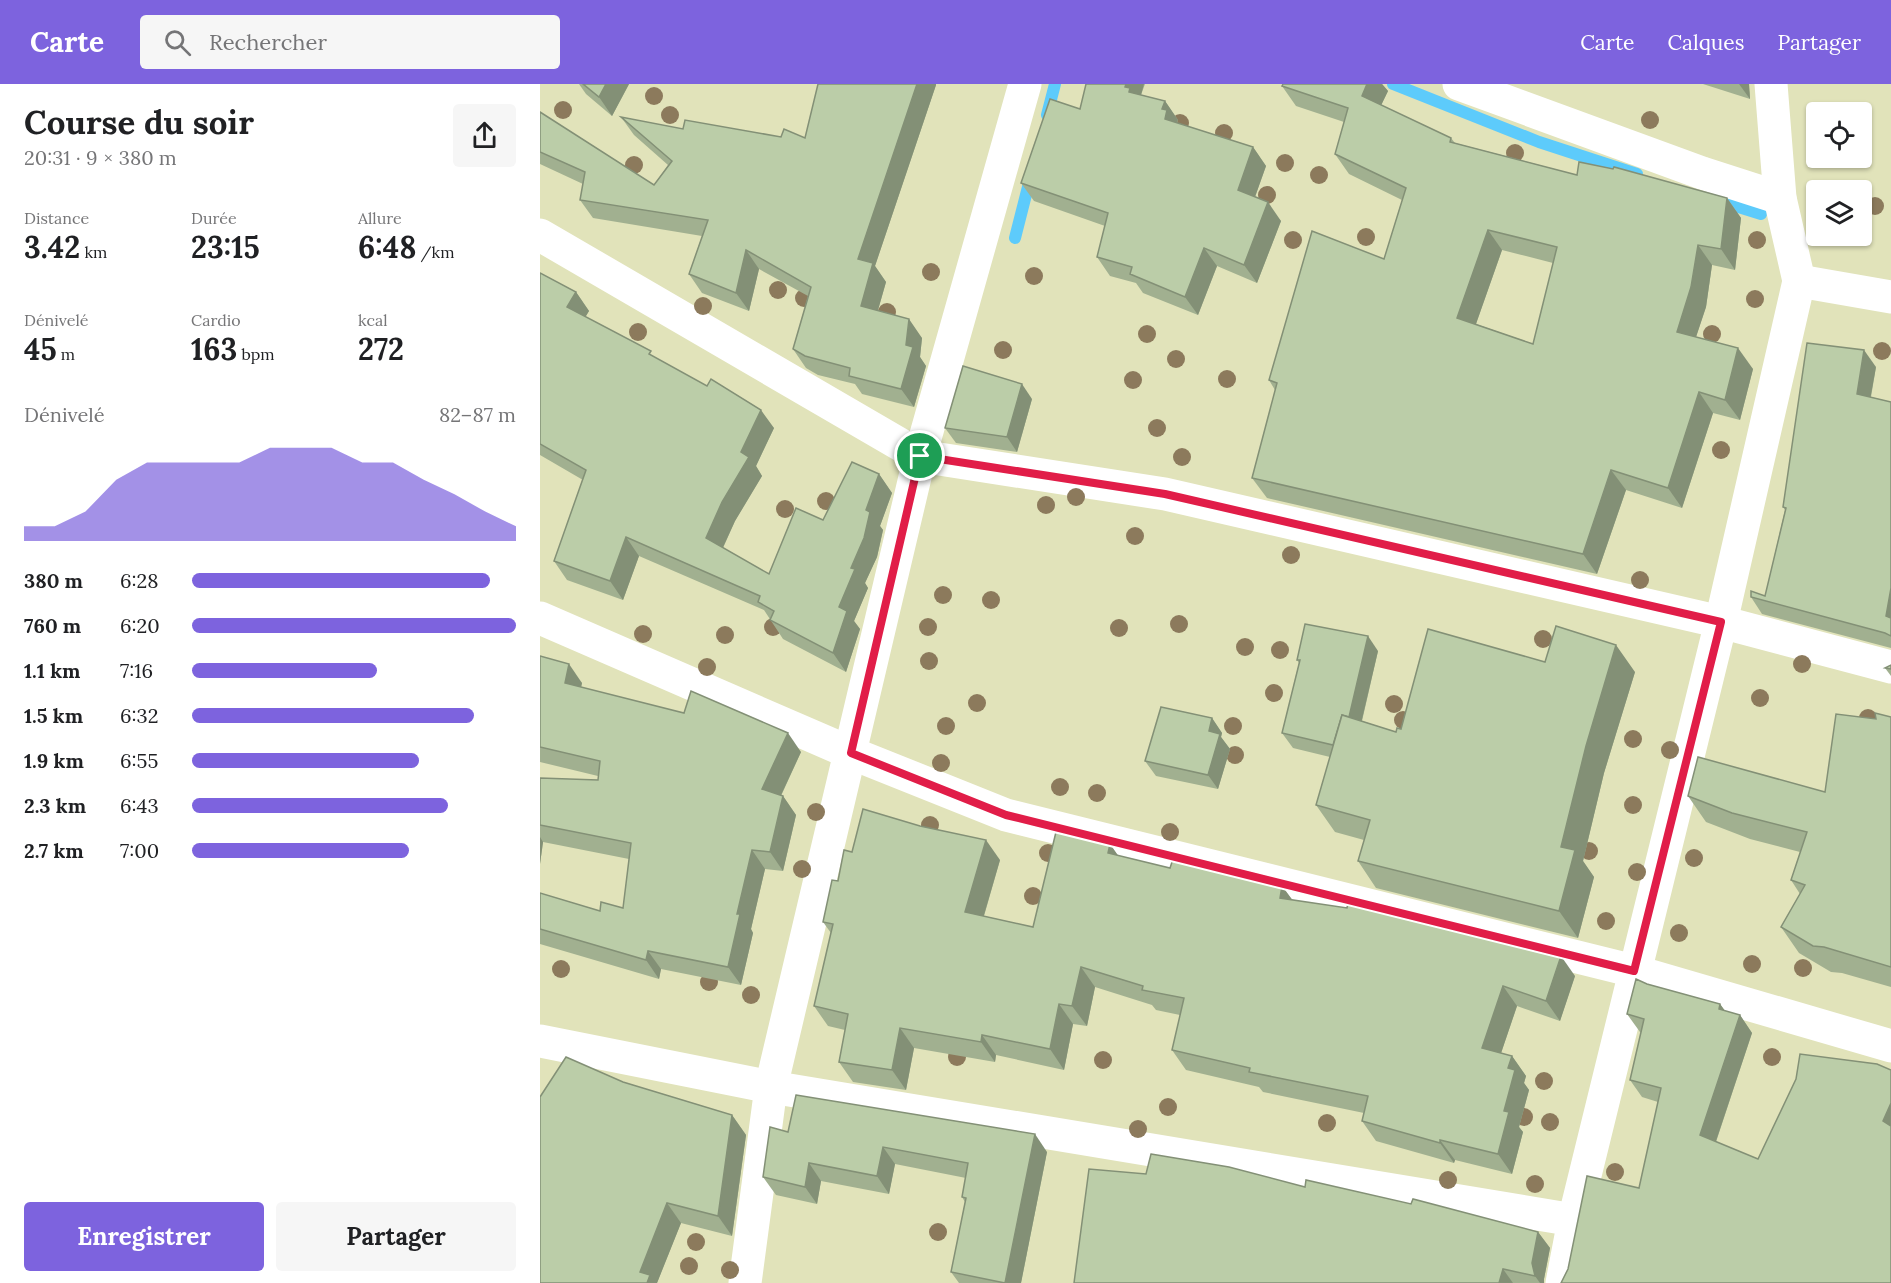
<!DOCTYPE html>
<html lang="fr">
<head>
<meta charset="utf-8">
<style>
	:root { --surface:#fff; --page:#f6f6f6; --text:#202124; --muted:#757577; --accent:#7d63de }
	body { margin:0; font-family:Lora,serif; background:var(--page); color:var(--text); height:100vh; display:flex; flex-direction:column; font-size:22px; white-space:nowrap }
	* { box-sizing:border-box; margin:0 }
	p { font-size:20px; color:var(--muted) }
	.icon { flex:none; width:33px; height:33px; fill:none; stroke:currentColor; stroke-width:2; stroke-linecap:round; stroke-linejoin:round }
	.map { position:relative; flex:1; overflow:hidden }
	.details { display:flex; flex-direction:column; background:var(--surface); width:540px }
	.details>* { flex:none }
	.tools { position:absolute; left:1266px; top:18px; display:grid; gap:12px }
	.tools a { display:grid; place-items:center; width:66px; height:66px; border-radius:6px; background:var(--surface); box-shadow:0 2px 4px #0004; font-size:30px }
	.pin { position:absolute; display:grid; place-items:center; width:51px; height:51px; color:#fff; margin:-26px; border:3px solid #fff; border-radius:50%; box-shadow:0 2px 6px #0007 }
	.round { display:grid; place-items:center; flex:none; width:63px; height:63px; border-radius:6px; background:var(--page) }
	.summary { display:flex; align-items:center; justify-content:space-between; height:102px; padding:0 24px }
	h1 { font-size:33px; font-weight:700; line-height:45px }
	.stats { display:grid; grid-template-columns:repeat(3,1fr); gap:9px; height:102px; padding:6px 24px }
	.stats div { display:grid; align-content:center }
	.stats b { font-size:30px; font-weight:700 }
	.stats small { font-size:16px; font-weight:400 }
	.stats p { font-size:16px }
	.chart { height:168px; padding:12px 24px }
	.chart p { display:flex; justify-content:space-between }
	.chart svg { width:100%; height:108px; margin-top:6px; fill:var(--accent); opacity:.7 }
	.action { display:flex; gap:12px; margin-top:auto; padding:12px 24px }
	.action a { flex:1; height:69px; border-radius:6px; background:var(--accent); color:#fff; font-size:24px; font-weight:700; line-height:69px; text-align:center }
	.action a+a { background:var(--page); color:var(--text) }
	ul { padding:0 24px; list-style:none; font-size:20px }
	li { display:grid; grid-template-columns:96px 72px 1fr; align-items:center; height:45px }
	li i { height:15px; border-radius:8px; background:var(--accent) }
	header { display:flex; align-items:center; gap:36px; box-sizing:border-box; height:84px; padding:0 30px; background:var(--accent); color:#fff }
	header strong { font-size:28px }
	nav { display:flex; gap:33px; margin-inline-start:auto; font-size:21px }
	.search { width:420px; height:54px; background:var(--page); display:flex; align-items:center; gap:15px; box-sizing:border-box; padding:0 21px; border-radius:6px; color:var(--muted); font-size:22px }
	main { display:flex; flex:1; min-height:0 }
	.map>svg:first-child { display:block }
	.lines { fill:none; stroke-linecap:round; stroke-linejoin:round }
	.stream { stroke:#5dcbfb; stroke-width:12 }
	.minor { stroke:#fff; stroke-width:33 }
	.tree { fill:#8c7a5c }
	.wall { fill:#a1b090; fill-rule:evenodd }
	.shaded-wall { fill:#839076 }
	.building { fill:#bbcda8; stroke:#839076; stroke-width:1.5; fill-rule:evenodd }
	.route-casing { stroke:#fff; stroke-width:12 }
	.route { stroke:#e11d48; stroke-width:8 }
</style>
</head>
<body>
<header>
<strong>Carte</strong>
<div class="search"><svg class="icon" aria-label="search" viewBox="0 0 24 24"><circle cx="10" cy="10" r="6"/><path d="M15 15l6 6"/></svg>Rechercher</div>
<nav><a>Carte</a><a>Calques</a><a>Partager</a></nav>
</header>
<main>
<section class="details">
<div class="summary"><div><h1>Course du soir</h1><p>20:31 · 9 × 380 m</p></div><a class="round"><svg class="icon" aria-label="share" viewBox="0 0 24 24"><path d="M12 15V3M7 8l5-5 5 5M5 13v7h14v-7"/></svg></a></div>
<div class="stats">
<div><p>Distance</p><b>3.42<small> km</small></b></div>
<div><p>Durée</p><b>23:15</b></div>
<div><p>Allure</p><b>6:48<small> /km</small></b></div>
</div>
<div class="stats">
<div><p>Dénivelé</p><b>45<small> m</small></b></div>
<div><p>Cardio</p><b>163<small> bpm</small></b></div>
<div><p>kcal</p><b>272</b></div>
</div>
<div class="chart"><p><span>Dénivelé</span>82–87 m</p>
<svg viewBox="0 0 160 44" preserveAspectRatio="none"><path d="M0 44V38L10 38L20 32L30 19L40 12L50 12L60 12L70 12L80 6L90 6L100 6L110 12L120 12L130 19L140 25L150 32L160 38V44z"/></svg>
</div>
<ul>
<li><b>380 m</b>6:28<i style="width:92%"></i></li>
<li><b>760 m</b>6:20<i style="width:100%"></i></li>
<li><b>1.1 km</b>7:16<i style="width:57%"></i></li>
<li><b>1.5 km</b>6:32<i style="width:87%"></i></li>
<li><b>1.9 km</b>6:55<i style="width:70%"></i></li>
<li><b>2.3 km</b>6:43<i style="width:79%"></i></li>
<li><b>2.7 km</b>7:00<i style="width:67%"></i></li>
</ul>
<div class="action"><a>Enregistrer</a><a>Partager</a></div>
</section>
<div class="map">
<svg width="1351" height="1199" viewBox="0 0 1351 1199">
	<rect width="100%" height="100%" fill="#e1e3ba"/>
	<g class="lines">
		<!-- stream -->
		<g class="stream">
			<polyline points="853,0 999,58 1097,90"/>
			<polyline points="507,31 515,0"/>
			<polyline points="1176,116 1221,130"/>
			<polyline points="475,154 491,91"/>
		</g>
		<!-- minor -->
		<g class="minor">
			<polyline points="919,0 1162,89 1240,114"/>
			<polyline points="0,151 380,372 625,410 1181,538 1351,583"/>
			<polyline points="1259,197 1351,213"/>
			<polyline points="0,534 311,669 466,731 1094,887 1351,962"/>
			<polyline points="0,957 231,1003 1034,1136"/>
			<polyline points="205,1199 231,1003 380,372 485,0"/>
			<polyline points="1022,1199 1034,1136 1181,538 1259,197 1240,114 1231,0"/>
		</g>
	</g>
	<!-- trees -->
	<g class="tree">
		<circle cx="114" cy="12" r="9"/>
		<circle cx="23" cy="26" r="9"/>
		<circle cx="130" cy="31" r="9"/>
		<circle cx="1110" cy="36" r="9"/>
		<circle cx="640" cy="39" r="9"/>
		<circle cx="684" cy="49" r="9"/>
		<circle cx="975" cy="69" r="9"/>
		<circle cx="745" cy="79" r="9"/>
		<circle cx="94" cy="81" r="9"/>
		<circle cx="779" cy="91" r="9"/>
		<circle cx="727" cy="111" r="9"/>
		<circle cx="1335" cy="122" r="9"/>
		<circle cx="826" cy="153" r="9"/>
		<circle cx="753" cy="156" r="9"/>
		<circle cx="1217" cy="156" r="9"/>
		<circle cx="391" cy="188" r="9"/>
		<circle cx="494" cy="192" r="9"/>
		<circle cx="238" cy="206" r="9"/>
		<circle cx="264" cy="214" r="9"/>
		<circle cx="1215" cy="215" r="9"/>
		<circle cx="163" cy="222" r="9"/>
		<circle cx="347" cy="228" r="9"/>
		<circle cx="98" cy="248" r="9"/>
		<circle cx="607" cy="250" r="9"/>
		<circle cx="1172" cy="250" r="9"/>
		<circle cx="463" cy="266" r="9"/>
		<circle cx="1342" cy="267" r="9"/>
		<circle cx="636" cy="275" r="9"/>
		<circle cx="687" cy="295" r="9"/>
		<circle cx="593" cy="296" r="9"/>
		<circle cx="617" cy="344" r="9"/>
		<circle cx="1181" cy="366" r="9"/>
		<circle cx="642" cy="373" r="9"/>
		<circle cx="536" cy="413" r="9"/>
		<circle cx="286" cy="417" r="9"/>
		<circle cx="506" cy="421" r="9"/>
		<circle cx="245" cy="425" r="9"/>
		<circle cx="595" cy="452" r="9"/>
		<circle cx="751" cy="471" r="9"/>
		<circle cx="1100" cy="496" r="9"/>
		<circle cx="403" cy="511" r="9"/>
		<circle cx="451" cy="516" r="9"/>
		<circle cx="639" cy="540" r="9"/>
		<circle cx="233" cy="543" r="9"/>
		<circle cx="388" cy="543" r="9"/>
		<circle cx="579" cy="544" r="9"/>
		<circle cx="103" cy="550" r="9"/>
		<circle cx="185" cy="551" r="9"/>
		<circle cx="1003" cy="555" r="9"/>
		<circle cx="705" cy="563" r="9"/>
		<circle cx="740" cy="566" r="9"/>
		<circle cx="389" cy="577" r="9"/>
		<circle cx="1262" cy="580" r="9"/>
		<circle cx="167" cy="583" r="9"/>
		<circle cx="734" cy="609" r="9"/>
		<circle cx="1220" cy="614" r="9"/>
		<circle cx="437" cy="619" r="9"/>
		<circle cx="854" cy="620" r="9"/>
		<circle cx="1328" cy="634" r="9"/>
		<circle cx="863" cy="636" r="9"/>
		<circle cx="406" cy="642" r="9"/>
		<circle cx="693" cy="642" r="9"/>
		<circle cx="1093" cy="655" r="9"/>
		<circle cx="1130" cy="666" r="9"/>
		<circle cx="695" cy="671" r="9"/>
		<circle cx="401" cy="679" r="9"/>
		<circle cx="520" cy="703" r="9"/>
		<circle cx="557" cy="709" r="9"/>
		<circle cx="1093" cy="721" r="9"/>
		<circle cx="276" cy="728" r="9"/>
		<circle cx="390" cy="741" r="9"/>
		<circle cx="630" cy="748" r="9"/>
		<circle cx="1049" cy="767" r="9"/>
		<circle cx="508" cy="769" r="9"/>
		<circle cx="1154" cy="774" r="9"/>
		<circle cx="262" cy="785" r="9"/>
		<circle cx="1097" cy="788" r="9"/>
		<circle cx="493" cy="812" r="9"/>
		<circle cx="1066" cy="837" r="9"/>
		<circle cx="1139" cy="849" r="9"/>
		<circle cx="1212" cy="880" r="9"/>
		<circle cx="1263" cy="884" r="9"/>
		<circle cx="21" cy="885" r="9"/>
		<circle cx="169" cy="898" r="9"/>
		<circle cx="211" cy="911" r="9"/>
		<circle cx="417" cy="973" r="9"/>
		<circle cx="1232" cy="973" r="9"/>
		<circle cx="563" cy="976" r="9"/>
		<circle cx="1004" cy="997" r="9"/>
		<circle cx="628" cy="1023" r="9"/>
		<circle cx="984" cy="1033" r="9"/>
		<circle cx="1010" cy="1038" r="9"/>
		<circle cx="787" cy="1039" r="9"/>
		<circle cx="598" cy="1045" r="9"/>
		<circle cx="1075" cy="1088" r="9"/>
		<circle cx="908" cy="1096" r="9"/>
		<circle cx="995" cy="1100" r="9"/>
		<circle cx="398" cy="1148" r="9"/>
		<circle cx="156" cy="1158" r="9"/>
		<circle cx="149" cy="1182" r="9"/>
		<circle cx="190" cy="1186" r="9"/>
	</g>
	<!-- wall -->
	<g class="wall">
		<polygon points="39,0 89,0 72,32 46,10"/>
		<polygon points="278,0 396,0 396,1 335,182 346,198 338,226 382,254 380,273 386,282 374,323 322,310 315,300 278,291 266,284 253,265 268,212 219,185 209,227 162,209 149,190 162,152 53,134 40,116 43,100 0,80 0,28 114,101 128,81 94,51 81,33 143,45 241,53 265,54"/>
		<polygon points="546,0 605,0 601,11 625,17 638,36 637,39 713,63 726,82 715,113 741,137 717,199 677,182 658,231 603,209 596,199 570,192 557,173 565,142 494,117 481,99 540,25"/>
		<path d="M 743,0 L 842,0 L 848,7 L 841,21 L 911,54 L 915,59 L 1037,91 L 1187,114 L 1201,134 L 1195,186 L 1172,181 L 1166,223 L 1156,253 L 1213,285 L 1200,336 L 1173,329 L 1142,424 L 1086,406 L 1057,490 L 727,414 L 712,394 L 735,306 L 729,296 L 844,175 L 862,116 L 809,90 L 795,70 L 804,38 L 756,22 L 742,2 ZM 962,166 L 1013,179 L 993,260 L 936,240 Z"/>
		<polygon points="1163,0 1209,0 1210,15"/>
		<polygon points="0,189 36,208 49,227 45,233 234,344 216,382 222,392 195,437 183,464 229,490 283,436 339,390 352,409 340,442 343,446 337,473 325,499 328,504 314,537 320,545 306,588 243,555 224,526 99,472 83,516 27,496 14,477 43,396 0,371"/>
		<polygon points="1336,283 1331,313 1351,318 1351,564 1222,530 1211,513 1225,512 1245,426 1243,423"/>
		<polygon points="492,315 477,368 416,359 405,344"/>
		<polygon points="838,567 822,637 856,648 1005,578 1095,588 1064,689 1043,777 1054,793 1038,854 836,804 818,777 824,756 795,748 776,721 790,673 753,664 742,649 759,579 757,576"/>
		<polygon points="0,572 42,599 41,603 261,668 241,712 243,712 256,731 243,787 225,785 211,845 213,849 201,901 121,885 119,895 0,860 0,809 60,827 83,824 89,775 3,758 0,780 0,694 58,696 58,692 0,678"/>
		<polygon points="1351,581 1351,592 1345,584"/>
		<polygon points="1351,633 1351,903 1302,889 1291,888 1259,869 1241,843 1260,810 1251,796 1260,768 1210,755 1166,738 1148,712 1285,708 1336,635"/>
		<polygon points="672,634 682,649 681,653 690,665 678,705 616,692 605,677"/>
		<polygon points="570,760 578,772 630,784 742,802 752,816 1035,892 1020,937 977,922 961,969 972,972 986,992 984,999 989,1006 979,1043 983,1048 972,1090 915,1076 914,1079 836,1057 822,1037 824,1029 723,1008 719,1003 646,986 632,966 640,931 616,926 612,921 555,903 547,942 533,940 524,986 456,971 455,978 374,964 366,1006 313,998 299,978 305,946 288,942 274,922 291,849 283,838 298,797 312,768 460,776 444,832 493,843"/>
		<polygon points="1107,900 1180,920 1185,927 1200,931 1212,949 1176,1058 1351,1199 1099,1104 1118,1018 1102,1013 1090,996 1101,948 1100,948 1087,930"/>
		<polygon points="83,998 192,1031 206,1051 192,1152 141,1139 117,1199"/>
		<polygon points="248,1048 507,1068 481,1199 419,1199 411,1188 425,1118 422,1113 426,1094 355,1080 349,1110 281,1097 277,1120 236,1111 223,1093"/>
		<polygon points="765,1103 871,1120 998,1148 1010,1164 1004,1195 1004,1199 534,1199"/>
	</g>
	<!-- shaded-wall -->
	<g class="shaded-wall">
		<polygon points="66,0 89,0 72,32 59,13"/>
		<polygon points="377,0 396,0 396,1 335,182 346,198 334,240 321,222 318,175"/>
		<polygon points="586,0 604,0 599,18 602,27 585,3"/>
		<polygon points="827,0 842,0 848,7 836,32 822,12"/>
		<polygon points="1199,0 1209,0 1210,15"/>
		<polygon points="625,17 638,36 636,39 625,35 622,25"/>
		<polygon points="713,63 726,82 711,124 698,106"/>
		<polygon points="1187,114 1201,134 1195,186 1181,165"/>
		<polygon points="728,118 741,137 717,199 704,181"/>
		<polygon points="948,146 962,166 931,254 917,234"/>
		<polygon points="1158,161 1172,181 1166,223 1151,268 1137,248"/>
		<polygon points="664,164 677,182 658,231 645,213"/>
		<polygon points="206,166 219,185 209,227 196,209"/>
		<polygon points="36,208 49,227 40,242 27,223"/>
		<polygon points="369,235 382,254 380,273 386,282 374,323 361,305"/>
		<polygon points="1198,264 1213,285 1200,336 1185,316"/>
		<polygon points="1324,266 1336,283 1328,327 1317,310"/>
		<polygon points="482,300 492,315 477,368 467,353"/>
		<polygon points="1159,308 1173,329 1142,424 1128,404"/>
		<polygon points="221,326 234,344 216,382 222,392 195,437 179,472 166,454 201,368"/>
		<polygon points="1071,386 1086,406 1057,490 1043,470"/>
		<polygon points="339,390 352,409 340,442 343,446 337,473 325,499 328,504 314,537 320,545 306,588 293,569 299,523 326,426"/>
		<polygon points="86,453 99,472 83,516 70,497"/>
		<polygon points="1351,504 1351,539 1346,532"/>
		<polygon points="828,552 838,567 812,678 801,663"/>
		<polygon points="1076,561 1095,588 1064,689 1043,777 1054,793 1038,854 1019,827 1021,763 1046,662"/>
		<polygon points="29,580 42,599 38,617 25,599"/>
		<polygon points="672,634 682,649 681,653 690,665 678,705 668,691 669,647"/>
		<polygon points="248,649 261,668 235,724 222,705"/>
		<polygon points="243,712 256,731 243,787 230,768"/>
		<polygon points="0,753 3,758 0,780"/>
		<polygon points="446,756 460,776 439,848 425,828"/>
		<polygon points="570,760 584,780 568,769"/>
		<polygon points="212,766 225,785 211,845 213,849 201,901 188,883 197,830"/>
		<polygon points="742,802 757,822 740,814"/>
		<polygon points="108,867 121,885 119,895 106,876"/>
		<polygon points="1021,872 1035,892 1020,937 1006,917"/>
		<polygon points="541,883 555,903 547,942 532,922"/>
		<polygon points="963,902 977,922 956,984 942,964"/>
		<polygon points="519,920 533,940 524,986 510,965"/>
		<polygon points="1180,920 1193,938 1179,925"/>
		<polygon points="1200,931 1212,949 1172,1069 1160,1051"/>
		<polygon points="360,944 374,964 366,1006 352,986"/>
		<polygon points="442,951 456,971 455,978 441,958"/>
		<polygon points="972,972 986,992 984,999 989,1006 979,1043 983,1048 972,1090 958,1070 968,984"/>
		<polygon points="1351,1019 1351,1049 1343,1037"/>
		<polygon points="192,1031 206,1051 192,1152 178,1132"/>
		<polygon points="495,1050 507,1068 481,1199 465,1199"/>
		<polygon points="900,1056 915,1076 914,1079 900,1059"/>
		<polygon points="343,1063 355,1080 349,1110 337,1092"/>
		<polygon points="269,1079 281,1097 277,1120 265,1103"/>
		<polygon points="127,1119 141,1139 117,1199 107,1199 100,1188"/>
		<polygon points="998,1148 1010,1164 1004,1195 1004,1199 1000,1199 995,1192 992,1179"/>
		<polygon points="963,1185 973,1199 959,1199"/>
	</g>
	<!-- building -->
	<g class="building">
		<polygon points="43,0 66,0 59,13"/>
		<polygon points="278,0 377,0 318,175 333,179 321,222 369,235 366,261 373,263 361,305 309,292 310,284 265,272 253,265 271,203 206,166 196,209 149,190 168,136 40,116 45,88 0,68 0,28 114,101 132,77 81,33 143,45 145,36 241,53 244,45 265,54"/>
		<polygon points="546,0 586,0 585,3 590,4 589,8 625,17 622,25 627,26 625,35 713,63 698,106 728,118 704,181 664,164 645,213 590,190 592,183 557,173 568,129 481,99 510,15 540,25"/>
		<path d="M 743,0 L 827,0 L 822,12 L 911,54 L 910,58 L 1037,91 L 1039,78 L 1073,85 L 1074,83 L 1187,114 L 1181,165 L 1158,161 L 1151,203 L 1137,248 L 1198,264 L 1185,316 L 1159,308 L 1128,404 L 1071,386 L 1043,470 L 712,394 L 737,299 L 729,296 L 772,147 L 844,175 L 866,104 L 795,70 L 808,24 L 742,2 ZM 948,146 L 1017,163 L 993,260 L 917,234 Z"/>
		<polygon points="0,189 36,208 27,223 111,267 109,270 167,302 171,295 221,326 201,368 209,373 182,418 166,454 229,490 256,424 283,436 312,378 339,390 326,426 330,428 324,454 311,484 315,485 299,523 307,527 293,569 230,536 234,527 218,518 220,512 86,453 70,497 14,477 46,386 0,360"/>
		<polygon points="1267,259 1324,266 1317,310 1351,318 1351,504 1346,532 1351,534 1351,552 1345,549 1211,513 1211,507 1225,512 1246,424 1243,423"/>
		<polygon points="423,282 482,300 467,353 405,344"/>
		<polygon points="765,540 828,552 809,633 802,631 793,661 742,649 760,576 757,576"/>
		<polygon points="1016,542 1076,561 1046,662 1021,763 1035,766 1019,827 818,777 830,736 776,721 802,631 856,648 857,644 861,645 888,545 1005,578"/>
		<polygon points="0,572 29,580 25,599 144,629 151,607 248,649 222,705 243,712 230,768 212,766 197,830 200,830 188,883 108,867 106,876 0,845 0,809 60,827 61,818 83,824 91,759 0,741 0,694 58,696 60,677 0,663"/>
		<polygon points="1351,581 1351,585 1345,584"/>
		<polygon points="621,623 672,634 669,647 680,650 668,691 605,677"/>
		<polygon points="1335,629 1351,633 1351,883 1284,863 1273,862 1241,843 1265,801 1251,796 1267,748 1192,729 1148,712 1158,673 1285,708 1296,630 1336,635"/>
		<polygon points="323,725 380,742 446,756 425,828 493,843 516,748 570,760 568,769 630,784 633,775 742,802 740,814 807,824 808,819 1021,872 1006,917 963,902 942,964 972,972 968,984 975,986 964,1027 969,1028 958,1070 900,1056 900,1059 822,1037 828,1012 709,988 710,984 632,966 644,914 602,906 603,902 541,883 532,922 519,920 510,965 442,951 441,958 360,944 352,986 299,978 308,930 274,922 293,840 283,838 292,796 298,797 304,766 312,768"/>
		<polygon points="1096,895 1107,900 1180,920 1179,925 1200,931 1160,1051 1218,1075 1256,995 1260,970 1337,980 1351,986 1351,1019 1343,1037 1351,1042 1351,1199 1021,1199 1028,1185 1047,1092 1099,1104 1121,1004 1090,996 1104,935 1087,930"/>
		<polygon points="26,973 83,998 192,1031 178,1132 127,1119 100,1188 110,1191 107,1199 0,1199 0,1013"/>
		<polygon points="256,1011 495,1050 465,1199 411,1188 426,1114 422,1113 428,1079 343,1063 337,1092 269,1079 265,1103 223,1093 230,1043 248,1048"/>
		<polygon points="611,1070 689,1083 765,1103 766,1096 871,1120 873,1115 998,1148 992,1179 995,1192 963,1185 959,1199 534,1199 549,1085 606,1090"/>
	</g>
	<g class="lines">
		<defs>
			<polygon id="route" points="380,372 625,410 1181,538 1094,887 466,731 311,669"/>
		</defs>
		<!-- route casing -->
		<use href="#route" class="route-casing"/>
		<!-- route -->
		<use href="#route" class="route"/>
	</g>
</svg>
<div class="tools">
<a><svg class="icon" aria-label="locate" viewBox="0 0 24 24"><circle cx="12" cy="12" r="6"/><path d="M12 2v4M12 18v4M2 12h4M18 12h4"/></svg></a>
<a><svg class="icon" aria-label="layers" viewBox="0 0 24 24"><path d="M12 4l9 5-9 5-9-5zM3 14l9 5 9-5"/></svg></a>
</div>
<div class="pin" style="left:380px;top:372px;background:#1e9e55"><svg class="icon" aria-label="arrive" viewBox="0 0 24 24"><path d="M6 21V4h12l-3 4 3 4H6"/></svg></div>
</div>
</main>
</body>
</html>
